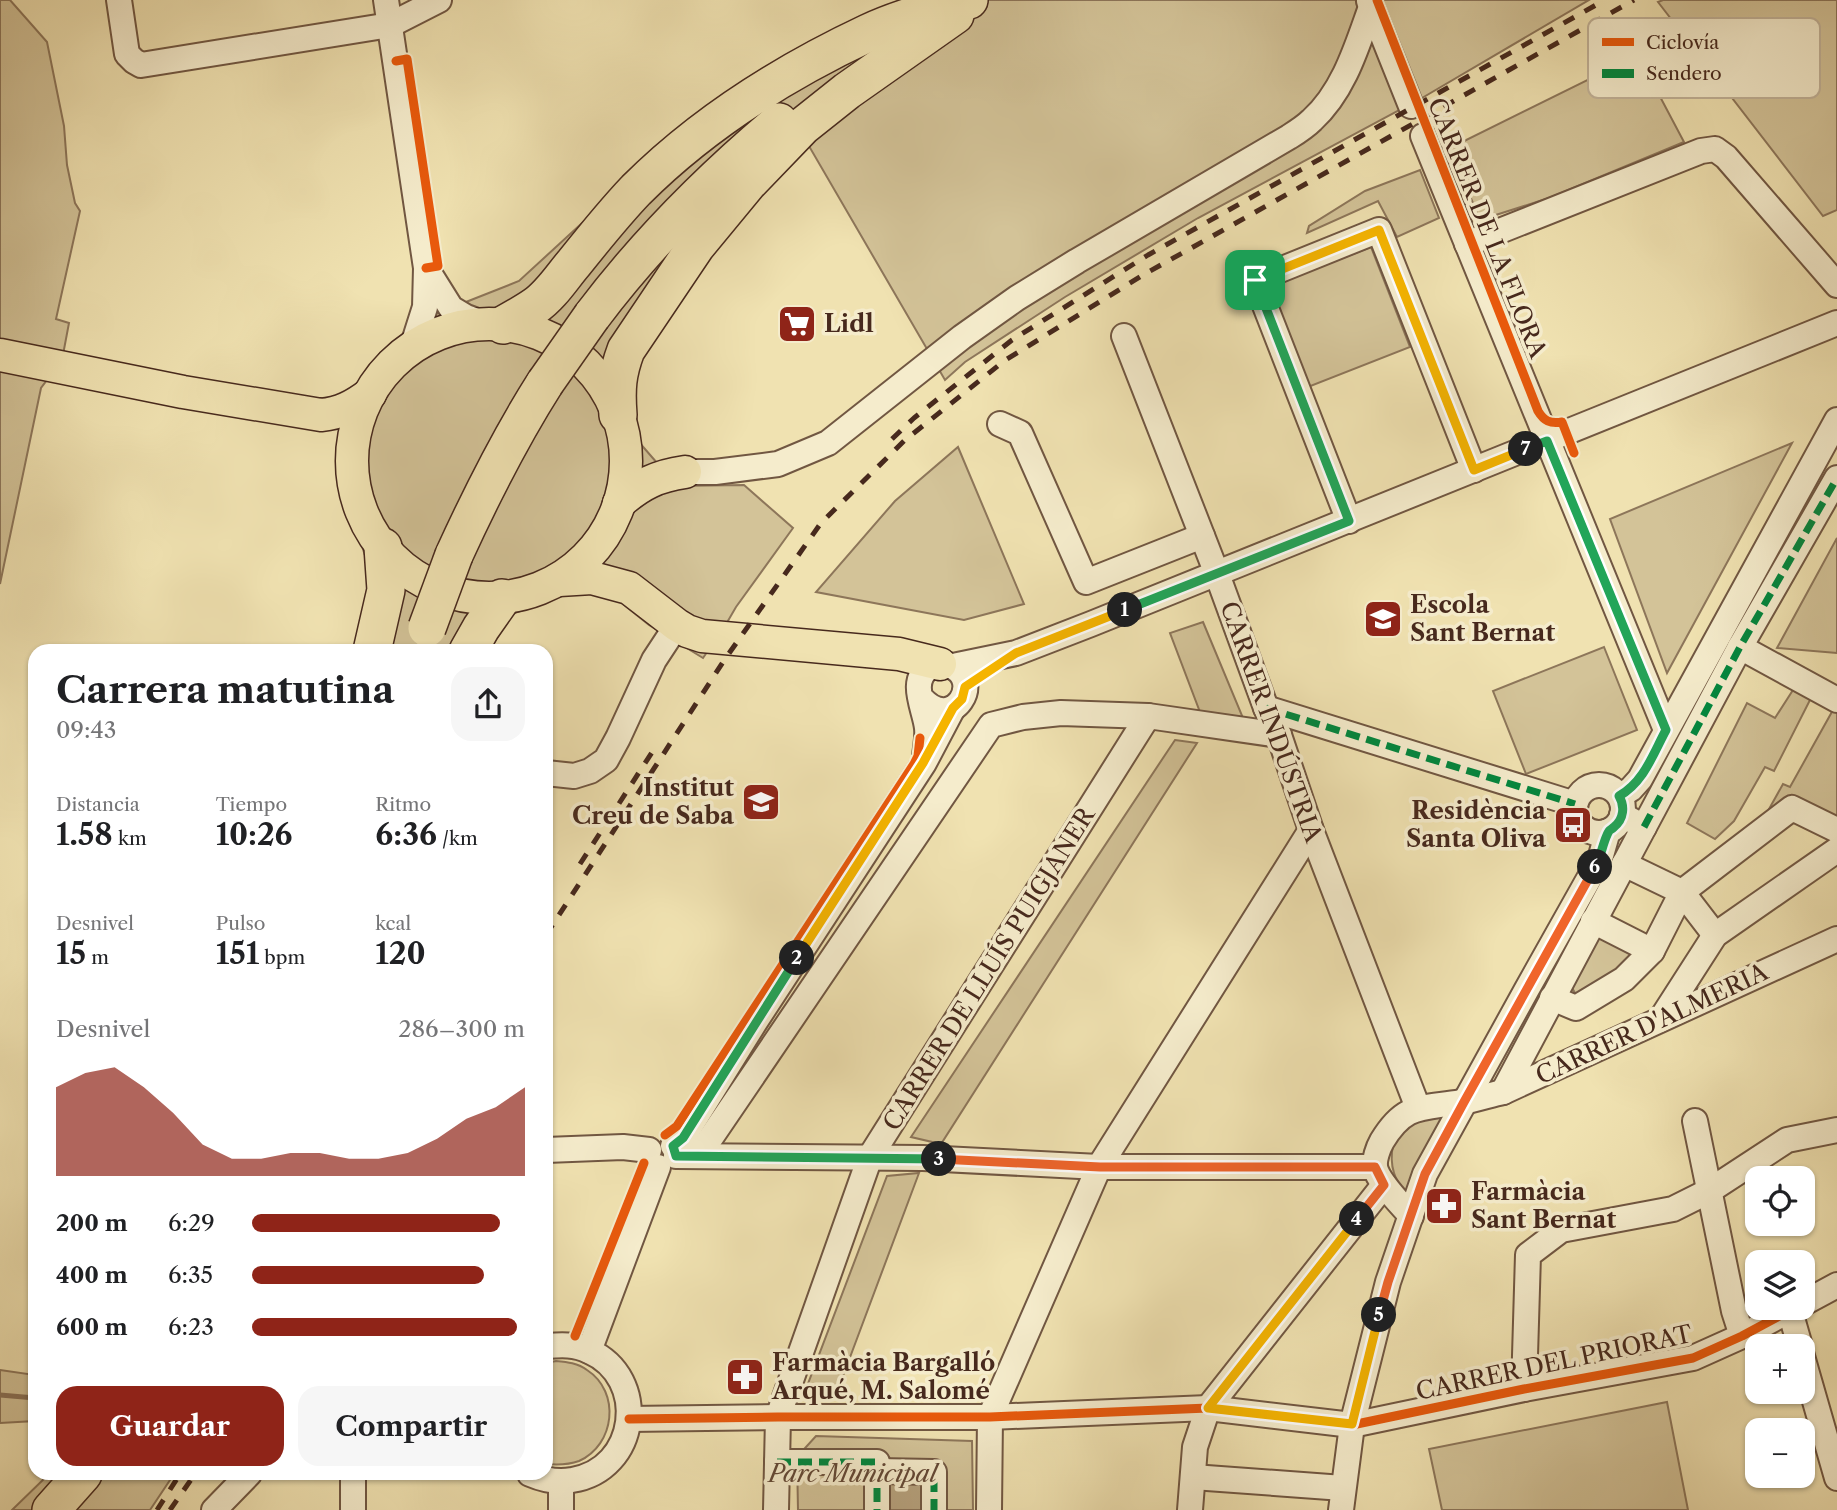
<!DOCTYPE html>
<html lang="es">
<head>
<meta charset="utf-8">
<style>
	:root { --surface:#fff; --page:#f6f6f6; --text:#202124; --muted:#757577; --accent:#8f2418 }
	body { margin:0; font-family:"Libre Caslon Text",serif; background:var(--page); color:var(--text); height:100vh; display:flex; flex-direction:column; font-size:26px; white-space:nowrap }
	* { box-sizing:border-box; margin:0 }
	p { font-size:23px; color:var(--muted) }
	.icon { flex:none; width:38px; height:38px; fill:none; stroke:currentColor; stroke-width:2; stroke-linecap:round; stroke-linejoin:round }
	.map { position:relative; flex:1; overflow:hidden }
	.details { position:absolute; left:28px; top:644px; width:525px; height:836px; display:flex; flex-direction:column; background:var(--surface); border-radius:21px; box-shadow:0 2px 5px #0004 }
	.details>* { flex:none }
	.fabs { position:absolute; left:1745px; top:1166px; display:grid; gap:14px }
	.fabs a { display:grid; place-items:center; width:70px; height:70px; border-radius:14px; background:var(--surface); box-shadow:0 2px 5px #0004; font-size:35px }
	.pin { position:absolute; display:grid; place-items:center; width:60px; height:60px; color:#fff; margin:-30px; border-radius:14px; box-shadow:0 4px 10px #0006 }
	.km { position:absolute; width:35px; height:35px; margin:-18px; border-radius:50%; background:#222; color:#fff; font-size:19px; line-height:35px; text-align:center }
	.round { display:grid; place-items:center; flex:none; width:74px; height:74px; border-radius:21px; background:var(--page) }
	.headline { display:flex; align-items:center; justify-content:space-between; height:119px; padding:0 28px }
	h1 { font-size:38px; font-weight:700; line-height:52px }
	.figures { display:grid; grid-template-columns:repeat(3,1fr); gap:10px; height:119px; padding:7px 28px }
	.figures div { display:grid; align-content:center }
	.figures b { font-size:30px; font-weight:700 }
	.figures small { font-size:19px; font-weight:400 }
	.figures p { font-size:19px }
	.chart { height:196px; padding:14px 28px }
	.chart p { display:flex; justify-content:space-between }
	.chart svg { width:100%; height:126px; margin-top:7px; fill:var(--accent); opacity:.7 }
	.button { display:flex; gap:14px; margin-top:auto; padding:14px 28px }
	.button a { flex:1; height:80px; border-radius:21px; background:var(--accent); color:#fff; font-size:28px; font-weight:700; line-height:80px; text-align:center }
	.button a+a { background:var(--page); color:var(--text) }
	ul { padding:0 28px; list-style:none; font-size:23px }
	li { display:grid; grid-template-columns:112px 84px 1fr; align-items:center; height:52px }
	li i { height:18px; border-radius:9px; background:var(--accent) }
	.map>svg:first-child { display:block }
	.green { fill:#d3c398; stroke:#8d765a; stroke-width:2 }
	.water { fill:#b7a37f; stroke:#8a7258; stroke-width:2 }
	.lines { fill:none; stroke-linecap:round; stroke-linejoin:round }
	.stream { stroke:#8a7258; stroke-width:5 }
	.minor-casing { stroke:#715742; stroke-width:28 }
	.major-casing { stroke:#47291d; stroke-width:35 }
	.highway-casing { stroke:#47291d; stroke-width:40 }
	.minor { stroke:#f5eccc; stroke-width:24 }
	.major { stroke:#f0e2b1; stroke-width:32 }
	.highway { stroke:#f0e2b1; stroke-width:37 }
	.rail { stroke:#47291d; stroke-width:5; stroke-dasharray:12 12; stroke-linecap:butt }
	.highway-bridge-casing { stroke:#47291d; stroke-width:40; stroke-linecap:butt }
	.highway-bridge { stroke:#f0e2b1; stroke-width:37 }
	.quiet { stroke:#00873e; stroke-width:7; stroke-dasharray:14 7; stroke-linecap:butt }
	.cycleway-casing { stroke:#f5eccc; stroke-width:13 }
	.cycleway { stroke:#e8590c; stroke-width:9 }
	.split-1-casing { stroke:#fff; stroke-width:14 }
	.split-2-casing { stroke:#fff; stroke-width:14 }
	.split-3-casing { stroke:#fff; stroke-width:14 }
	.split-4-casing { stroke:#fff; stroke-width:14 }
	.split-5-casing { stroke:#fff; stroke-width:14 }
	.split-6-casing { stroke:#fff; stroke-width:14 }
	.split-7-casing { stroke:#fff; stroke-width:14 }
	.split-8-casing { stroke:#fff; stroke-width:14 }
	.split-1 { stroke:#22a559; stroke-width:9 }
	.split-2 { stroke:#f5b400; stroke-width:9 }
	.split-3 { stroke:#22a559; stroke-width:9 }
	.split-4 { stroke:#f0652b; stroke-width:9 }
	.split-5 { stroke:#f5b400; stroke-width:9 }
	.split-6 { stroke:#f0652b; stroke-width:9 }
	.split-7 { stroke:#22a559; stroke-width:9 }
	.split-8 { stroke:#f5b400; stroke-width:9 }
	.labels { text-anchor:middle; stroke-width:7; stroke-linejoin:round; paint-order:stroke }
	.street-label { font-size:24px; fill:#47291d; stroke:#f5eccc }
	.poi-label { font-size:24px; font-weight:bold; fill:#47291d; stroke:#f5eccc; text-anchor:start }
	.park-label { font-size:24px; font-style:italic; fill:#634836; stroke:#f5eccc }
	.key { fill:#f5eccc; stroke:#c1b298; stroke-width:2 }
	.key-label { font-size:19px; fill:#47291d }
</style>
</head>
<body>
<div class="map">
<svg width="1837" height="1510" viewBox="0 0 1837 1510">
	<rect width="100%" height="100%" fill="#f0e2b1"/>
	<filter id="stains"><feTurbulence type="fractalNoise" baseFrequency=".00286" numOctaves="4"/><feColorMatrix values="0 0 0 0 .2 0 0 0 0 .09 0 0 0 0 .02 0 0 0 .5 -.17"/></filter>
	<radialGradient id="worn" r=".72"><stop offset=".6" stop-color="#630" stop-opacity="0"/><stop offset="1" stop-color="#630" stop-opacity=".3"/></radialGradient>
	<!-- green -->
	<g class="green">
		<polygon points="0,0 10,0 47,42 64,126 67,165 75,203 80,211 56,319 69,323 62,360 41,388 0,584"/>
		<polygon points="913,0 1589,0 1422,98 1198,218 1065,297 965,362 945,380 809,146 739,214 629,373 638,441 677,486 744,485 793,528 736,607 725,626 703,658 649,625 614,597 571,592 512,614 489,651 365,651 376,590 339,474 342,421 380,353 433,315 519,281 606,201"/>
		<polygon points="1663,0 1837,0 1837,210 1823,216 1658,2"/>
		<polygon points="1638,55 1684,142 1549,198 1480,220 1450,148"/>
		<polygon points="1420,170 1439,218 1397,237 1378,201 1307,233 1309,226 1365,191"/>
		<polygon points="1371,247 1410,347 1308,387 1268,287"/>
		<polygon points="1792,443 1667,673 1610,519"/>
		<polygon points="958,447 1024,604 964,620 816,592 895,501"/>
		<polygon points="1837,538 1837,653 1777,648"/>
		<polygon points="1203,622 1243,718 1203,720 1170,633"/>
		<polygon points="1604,647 1637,730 1526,774 1493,691"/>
		<polygon points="1793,690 1811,698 1774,771 1765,767 1734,821 1715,839 1687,823 1747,703 1775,718"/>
		<polygon points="1833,710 1837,711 1837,821 1764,818 1783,784 1790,787"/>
		<polygon points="1175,740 1197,743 941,1144 911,1137"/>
		<polygon points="1597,930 1632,952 1632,961 1581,996 1575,993 1571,986"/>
		<path d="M 1446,1112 L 1405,1192 C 1401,1186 1396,1180 1394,1173 C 1389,1157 1392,1131 1408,1122 C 1415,1118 1437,1114 1446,1112 Z"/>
		<polygon points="919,1173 837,1392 806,1389 887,1176"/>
		<path d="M 556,1361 C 567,1362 578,1363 587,1370 C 621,1392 615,1445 579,1461 C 568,1465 557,1465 546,1464 L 546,1363 Z"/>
		<polygon points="0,1370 35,1375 35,1421 0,1423"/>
		<polygon points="1667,1402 1688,1510 1442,1510 1429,1449"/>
		<polygon points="816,1436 972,1441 973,1510 798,1510 797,1457"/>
		<polygon points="49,1474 174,1474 150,1510 12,1510"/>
	</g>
	<!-- water -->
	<polygon class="water" points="886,1477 926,1480 926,1510 884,1510"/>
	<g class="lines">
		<!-- stream -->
		<polyline class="stream" points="0,1395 35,1398"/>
		<defs>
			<g id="minor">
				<polyline points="119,0 127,54 134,61 141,65 390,25 439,0"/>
				<polyline points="386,0 426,268 425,307 412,348"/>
				<polyline points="1369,1 1411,106"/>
				<polyline points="1423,136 1666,730"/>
				<polyline points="1467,244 1701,151 1715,149 1726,157 1837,285"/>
				<polyline points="426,268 451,308 466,317 485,324"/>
				<polyline points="1124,336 1217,574 1266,708 1279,735 1311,830 1418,1108"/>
				<polyline points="1000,424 1020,433 1086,582 1202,536"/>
				<path d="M 685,472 L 715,472 L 778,464 L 828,443 L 962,337 L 1017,298 L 1077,261 L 1289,137 C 1297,132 1305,127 1312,120 C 1344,91 1357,46 1371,7"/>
				<polyline points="1349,521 1255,280 1379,230 1474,470"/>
				<polyline points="1740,647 1837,700"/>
				<polyline points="953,666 1016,653 1091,624 1837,323"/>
				<path d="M 922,699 C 954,733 984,680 951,666 C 944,663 936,663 930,667 C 908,680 925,709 927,728 C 928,737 926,747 925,756"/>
				<polyline points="1266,708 1575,804"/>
				<polyline points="546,773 574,776 590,771 606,760 618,738 654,660 677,625"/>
				<circle cx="1599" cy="809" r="24"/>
				<polyline points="1620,796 1631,789 1640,779 1837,420"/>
				<polyline points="1644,827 1740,647 1837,478"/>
				<polyline points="1624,864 1682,892 1715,935"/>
				<polyline points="1593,921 1652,951"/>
				<polyline points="1552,998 1576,1008 1624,979 1652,951 1682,892 1792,808 1837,830"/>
				<polyline points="1661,1019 1715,935 1837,850"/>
				<polyline points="1503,1092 1644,827 1622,815"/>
				<polyline points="1695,1121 1734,1311 1742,1336"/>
				<polyline points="673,1146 683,1138 755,1022 924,763 953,708"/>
				<polyline points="546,1150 623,1147 649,1150"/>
				<polyline points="699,1155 991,725 1023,717 1061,713 1148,716 1279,735"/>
				<polyline points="676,1156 923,1158 1099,1167 1375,1167"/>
				<path d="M 1411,1216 C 1401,1204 1378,1182 1375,1167 C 1374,1160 1378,1148 1382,1141 C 1405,1103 1421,1109 1461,1102 C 1475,1100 1489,1095 1503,1092 L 1837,939"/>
				<polyline points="1802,1304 1837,1285"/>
				<polyline points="1790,1311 1800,1346"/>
				<polyline points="589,1351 658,1167"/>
				<polyline points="1802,1356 1837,1478"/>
				<polyline points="1524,1389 1528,1255 1561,1230 1673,1209 1709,1191 1787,1140 1837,1130"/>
				<polyline points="629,1419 778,1417 990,1417 1208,1408 1352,1425 1524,1389 1693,1358 1742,1336 1796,1307"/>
				<polyline points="777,1462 877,1462 877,1510"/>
				<polyline points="877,1471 934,1472 934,1510"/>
				<polyline points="353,1474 353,1510"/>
				<path d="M 530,1474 C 544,1480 557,1483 572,1480 C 638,1470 650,1378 589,1351 C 575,1344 561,1345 546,1346"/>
				<polyline points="1193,1477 1343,1488"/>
				<polyline points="214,1510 249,1474"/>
				<polyline points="561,1510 561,1482"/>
				<polyline points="776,1510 778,1417 870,1157 1148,716"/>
				<polyline points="989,1510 990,1417 1099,1167 1311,830"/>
				<polyline points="1190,1510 1195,1447 1208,1408 1384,1185"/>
				<polyline points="1341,1510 1352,1425 1388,1282 1425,1174 1527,989 1600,859 1608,831"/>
			</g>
			<g id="major">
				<circle cx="489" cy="461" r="137"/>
				<path d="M 0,355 L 183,392 L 321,415 C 341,413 354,406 370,394"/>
				<path d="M 619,503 C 641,484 657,476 685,472"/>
				<polyline points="559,580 592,578 629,588 677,625 687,631 702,636 899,654 940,664"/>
			</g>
			<g id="highway">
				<path d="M 592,316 C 647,243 710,180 779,122"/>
				<path d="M 503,325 C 514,319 525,313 535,306 C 551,295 562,277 574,263 C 594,238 614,213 636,190 C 703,123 783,73 868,33 C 900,18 935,9 969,0"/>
				<path d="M 618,415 C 616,389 617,374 626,350 L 696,246 L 748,183 L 803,126 L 847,91 L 955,15"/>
				<path d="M 454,555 C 481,496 510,438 545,383"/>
				<polyline points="372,651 386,590 383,547"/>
				<polyline points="468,651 481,628 502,598"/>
				<polyline points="51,1510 83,1474"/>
			</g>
		</defs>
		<!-- minor casing -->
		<use href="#minor" class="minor-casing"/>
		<!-- major casing -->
		<use href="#major" class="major-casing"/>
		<!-- highway casing -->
		<use href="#highway" class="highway-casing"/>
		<!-- minor -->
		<use href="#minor" class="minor"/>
		<!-- major -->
		<use href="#major" class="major"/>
		<!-- highway -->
		<use href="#highway" class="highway"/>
		<!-- rail -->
		<g class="rail">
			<polyline points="892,439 914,418 1012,340 1148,255 1605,0"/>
			<polyline points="580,864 658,743"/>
			<polyline points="546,935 725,659 821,523 904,441 1004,361 1143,275 1634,0"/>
			<polyline points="157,1510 180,1474"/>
			<polyline points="170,1510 195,1474"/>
		</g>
		<defs>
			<g id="highway-bridge">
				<polyline points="545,383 592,316"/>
				<polyline points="427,628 454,555"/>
			</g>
		</defs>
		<!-- highway-bridge casing -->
		<use href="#highway-bridge" class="highway-bridge-casing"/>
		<!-- highway-bridge -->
		<use href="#highway-bridge" class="highway-bridge"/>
		<!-- quiet -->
		<g class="quiet">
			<polyline points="1266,708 1575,804"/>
			<polyline points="1644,827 1740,647 1837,478"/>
			<polyline points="777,1462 877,1462 877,1510"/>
			<polyline points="877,1471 934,1472 934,1510"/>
		</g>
		<defs>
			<g id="cycleway">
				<path d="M 1377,0 L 1538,411 C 1544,421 1550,424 1562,422 L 1574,453"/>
				<polyline points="396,61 407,59 438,266 426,268"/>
				<polyline points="665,1135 677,1126 914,764 918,756 920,738"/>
				<polyline points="575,1336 644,1163"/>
				<polyline points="629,1419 778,1417 990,1417 1208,1408 1352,1425 1524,1389 1693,1358 1742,1336 1796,1307"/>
			</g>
		</defs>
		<!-- cycleway casing -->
		<use href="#cycleway" class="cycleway-casing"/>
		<!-- cycleway -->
		<use href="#cycleway" class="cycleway"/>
	</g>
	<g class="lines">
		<defs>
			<polyline id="split-1" points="1125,610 1349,521 1255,280"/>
			<polyline id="split-2" points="797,958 923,763 953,708 962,699 965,687 1016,653 1125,610"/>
			<polyline id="split-3" points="797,958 683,1138 673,1146 676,1156 939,1159"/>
			<polyline id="split-4" points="939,1159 1100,1167 1375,1167 1384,1185 1357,1219"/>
			<polyline id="split-5" points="1357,1219 1208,1408 1352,1424 1379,1315"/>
			<polyline id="split-6" points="1379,1315 1388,1282 1425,1174 1464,1102 1595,867"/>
			<path id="split-7" d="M 1526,449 L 1547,441 L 1666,730 C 1653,754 1644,782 1619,796 C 1625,806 1624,819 1614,827 C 1609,832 1610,828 1607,835 C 1602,846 1601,857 1595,867"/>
			<polyline id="split-8" points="1255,280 1379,230 1474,470 1526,449"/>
		</defs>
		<!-- split-1 casing -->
		<use href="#split-1" class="split-1-casing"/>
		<!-- split-2 casing -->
		<use href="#split-2" class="split-2-casing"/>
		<!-- split-3 casing -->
		<use href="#split-3" class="split-3-casing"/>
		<!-- split-4 casing -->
		<use href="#split-4" class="split-4-casing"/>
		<!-- split-5 casing -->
		<use href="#split-5" class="split-5-casing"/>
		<!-- split-6 casing -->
		<use href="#split-6" class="split-6-casing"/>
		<!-- split-7 casing -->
		<use href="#split-7" class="split-7-casing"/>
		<!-- split-8 casing -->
		<use href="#split-8" class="split-8-casing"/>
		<!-- split-1 -->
		<use href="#split-1" class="split-1"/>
		<!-- split-2 -->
		<use href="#split-2" class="split-2"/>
		<!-- split-3 -->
		<use href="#split-3" class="split-3"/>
		<!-- split-4 -->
		<use href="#split-4" class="split-4"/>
		<!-- split-5 -->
		<use href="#split-5" class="split-5"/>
		<!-- split-6 -->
		<use href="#split-6" class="split-6"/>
		<!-- split-7 -->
		<use href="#split-7" class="split-7"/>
		<!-- split-8 -->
		<use href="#split-8" class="split-8"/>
	</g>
	<!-- icons -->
	<defs>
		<symbol id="supermarket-square" viewBox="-11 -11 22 22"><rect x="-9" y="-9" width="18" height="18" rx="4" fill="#8f2418" stroke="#f5eccc"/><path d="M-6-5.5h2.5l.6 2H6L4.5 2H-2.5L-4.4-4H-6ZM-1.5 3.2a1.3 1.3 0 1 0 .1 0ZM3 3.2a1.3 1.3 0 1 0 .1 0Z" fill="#fff"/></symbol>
		<symbol id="school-square" viewBox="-11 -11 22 22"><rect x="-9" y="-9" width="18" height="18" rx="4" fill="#8f2418" stroke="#f5eccc"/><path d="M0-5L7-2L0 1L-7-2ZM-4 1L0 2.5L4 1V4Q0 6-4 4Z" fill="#fff"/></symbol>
		<symbol id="bus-square" viewBox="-11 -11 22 22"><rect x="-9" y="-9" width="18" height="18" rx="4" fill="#8f2418" stroke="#f5eccc"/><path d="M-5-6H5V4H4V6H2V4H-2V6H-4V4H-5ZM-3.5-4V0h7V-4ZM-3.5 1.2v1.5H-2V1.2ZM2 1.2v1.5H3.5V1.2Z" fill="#fff"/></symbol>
		<symbol id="pharmacy-square" viewBox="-11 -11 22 22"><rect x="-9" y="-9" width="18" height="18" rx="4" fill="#8f2418" stroke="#f5eccc"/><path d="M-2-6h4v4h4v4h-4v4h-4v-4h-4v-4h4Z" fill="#fff"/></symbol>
	</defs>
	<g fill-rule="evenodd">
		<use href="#supermarket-square" x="775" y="302" width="44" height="44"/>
		<use href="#school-square" x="1361" y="597" width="44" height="44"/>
		<use href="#school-square" x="739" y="780" width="44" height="44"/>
		<use href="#bus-square" x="1551" y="803" width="44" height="44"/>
		<use href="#pharmacy-square" x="1422" y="1184" width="44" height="44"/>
		<use href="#pharmacy-square" x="723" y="1355" width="44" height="44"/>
	</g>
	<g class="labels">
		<!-- street labels -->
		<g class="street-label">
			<text transform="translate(1487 228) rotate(68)" y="8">CARRER DE LA FLORA</text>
			<text transform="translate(1271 722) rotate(70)" y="8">CARRER INDÚSTRIA</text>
			<text transform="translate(989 969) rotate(-58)" y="8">CARRER DE LLUÍS PUIGJANER</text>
			<text transform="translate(1652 1024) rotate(-25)" y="8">CARRER D'ALMERIA</text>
			<text transform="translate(1554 1363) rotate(-12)" y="8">CARRER DEL PRIORAT</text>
		</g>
		<!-- poi labels -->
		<g class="poi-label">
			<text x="824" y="332">Lidl</text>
			<text x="1410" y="613">Escola<tspan x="1410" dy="28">Sant Bernat</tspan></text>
			<text x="734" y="796" text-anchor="end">Institut<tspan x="734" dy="28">Creu de Saba</tspan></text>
			<text x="1546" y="819" text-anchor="end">Residència<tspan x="1546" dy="28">Santa Oliva</tspan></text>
			<text x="1471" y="1200">Farmàcia<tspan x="1471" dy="28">Sant Bernat</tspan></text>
			<text x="772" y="1371">Farmàcia Bargalló<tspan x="772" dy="28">Arqué, M. Salomé</tspan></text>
		</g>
		<!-- park labels -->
		<g class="park-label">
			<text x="853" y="1482">Parc Municipal</text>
		</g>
	</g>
	<!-- legend -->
	<rect x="1588" y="18" width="232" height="80" rx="10" class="key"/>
	<rect x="1602" y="38" width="32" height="8" fill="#e8590c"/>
	<rect x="1602" y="69" width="32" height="9" fill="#00873e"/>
	<g class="key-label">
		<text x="1646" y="49">Ciclovía</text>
		<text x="1646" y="80">Sendero</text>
	</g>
	<rect width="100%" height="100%" filter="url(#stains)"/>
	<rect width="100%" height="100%" fill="url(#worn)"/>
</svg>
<div class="fabs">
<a><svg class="icon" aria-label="locate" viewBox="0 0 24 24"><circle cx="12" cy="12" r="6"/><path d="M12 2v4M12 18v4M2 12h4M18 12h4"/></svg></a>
<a><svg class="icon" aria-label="layers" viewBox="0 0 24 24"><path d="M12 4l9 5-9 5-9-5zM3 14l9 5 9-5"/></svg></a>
<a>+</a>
<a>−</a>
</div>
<div class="pin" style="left:1255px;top:280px;background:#1e9e55"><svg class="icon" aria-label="arrive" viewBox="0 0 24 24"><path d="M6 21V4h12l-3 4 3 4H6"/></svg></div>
<b class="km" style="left:1125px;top:610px">1</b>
<b class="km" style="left:797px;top:958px">2</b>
<b class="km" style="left:939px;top:1159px">3</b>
<b class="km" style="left:1357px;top:1219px">4</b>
<b class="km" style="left:1379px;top:1315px">5</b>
<b class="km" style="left:1595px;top:867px">6</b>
<b class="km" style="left:1526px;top:449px">7</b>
<section class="details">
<div class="headline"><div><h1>Carrera matutina</h1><p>09:43</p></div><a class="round"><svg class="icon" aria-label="share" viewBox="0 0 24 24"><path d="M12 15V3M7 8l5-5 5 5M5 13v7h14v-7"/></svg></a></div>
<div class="figures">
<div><p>Distancia</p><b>1.58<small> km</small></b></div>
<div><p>Tiempo</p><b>10:26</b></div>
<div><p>Ritmo</p><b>6:36<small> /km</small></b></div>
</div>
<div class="figures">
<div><p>Desnivel</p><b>15<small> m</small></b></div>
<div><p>Pulso</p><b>151<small> bpm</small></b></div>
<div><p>kcal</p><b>120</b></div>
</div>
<div class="chart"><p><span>Desnivel</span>286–300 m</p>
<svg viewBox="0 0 160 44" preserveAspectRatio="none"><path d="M0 44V13L10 8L20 6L30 13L40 22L50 33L60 38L70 38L80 36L90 36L100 38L110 38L120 36L130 31L140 24L150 20L160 13V44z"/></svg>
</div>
<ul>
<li><b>200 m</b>6:29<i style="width:91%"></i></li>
<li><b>400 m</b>6:35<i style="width:85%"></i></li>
<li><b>600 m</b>6:23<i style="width:97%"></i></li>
</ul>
<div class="button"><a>Guardar</a><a>Compartir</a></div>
</section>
</div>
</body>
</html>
